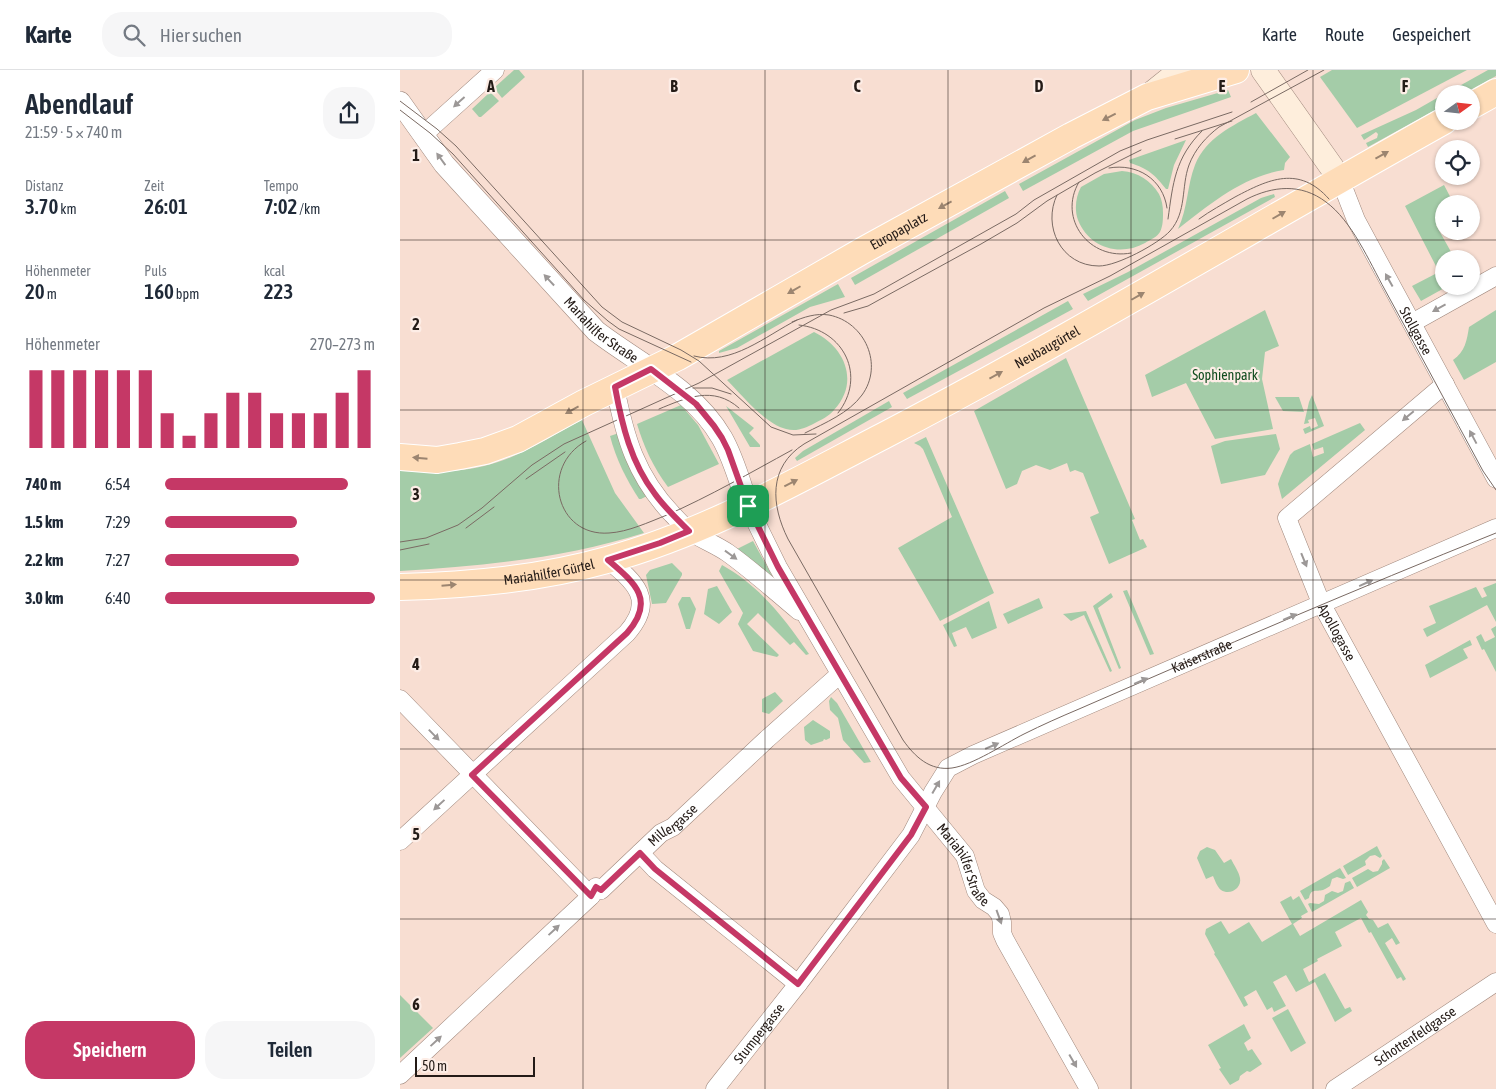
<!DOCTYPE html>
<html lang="de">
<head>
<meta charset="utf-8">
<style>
	:root { --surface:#fff; --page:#f6f6f7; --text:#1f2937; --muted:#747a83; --line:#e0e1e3; --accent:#c53866 }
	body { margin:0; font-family:"Asap Condensed",sans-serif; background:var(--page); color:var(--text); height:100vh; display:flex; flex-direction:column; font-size:19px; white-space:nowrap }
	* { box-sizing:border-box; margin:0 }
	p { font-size:16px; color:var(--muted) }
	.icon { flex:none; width:28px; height:28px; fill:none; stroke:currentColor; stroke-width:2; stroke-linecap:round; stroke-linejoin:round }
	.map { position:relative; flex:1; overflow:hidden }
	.sheet { display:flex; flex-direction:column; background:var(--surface); width:400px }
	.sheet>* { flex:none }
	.needle { width:32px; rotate:75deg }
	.tools { position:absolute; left:1035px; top:15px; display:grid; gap:10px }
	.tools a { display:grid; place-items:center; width:45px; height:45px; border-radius:50%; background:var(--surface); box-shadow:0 1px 4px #0004; font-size:25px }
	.scale { position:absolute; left:15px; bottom:12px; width:120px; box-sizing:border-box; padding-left:5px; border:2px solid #241b17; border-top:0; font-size:14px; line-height:18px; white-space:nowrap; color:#241b17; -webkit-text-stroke:4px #fdede6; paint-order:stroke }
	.pin { position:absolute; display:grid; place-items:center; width:42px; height:42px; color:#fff; margin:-21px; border-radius:10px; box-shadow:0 2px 8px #0006 }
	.round { display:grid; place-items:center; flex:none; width:52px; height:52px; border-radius:20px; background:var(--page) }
	.summary { display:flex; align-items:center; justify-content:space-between; height:85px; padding:0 25px }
	h1 { font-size:28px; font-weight:600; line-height:38px }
	.figures { display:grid; grid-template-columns:repeat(3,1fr); gap:8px; height:85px; padding:5px 25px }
	.figures div { display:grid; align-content:center }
	.figures b { font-size:21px; font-weight:600 }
	.figures small { font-size:14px; font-weight:400 }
	.figures p { font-size:14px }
	.chart { height:140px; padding:10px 25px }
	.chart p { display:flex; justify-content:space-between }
	.chart svg { width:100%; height:90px; margin-top:5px; stroke:var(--accent); stroke-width:6 }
	.action { display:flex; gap:10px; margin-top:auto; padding:10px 25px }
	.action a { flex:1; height:58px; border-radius:20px; background:var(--accent); color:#fff; font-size:20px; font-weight:600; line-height:58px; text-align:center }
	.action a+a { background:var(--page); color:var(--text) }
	ul { padding:0 25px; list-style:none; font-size:16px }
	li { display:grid; grid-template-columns:80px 60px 1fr; align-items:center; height:38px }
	li i { height:12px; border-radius:6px; background:var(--accent) }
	header { display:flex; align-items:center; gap:30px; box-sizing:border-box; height:70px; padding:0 25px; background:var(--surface); border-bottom:1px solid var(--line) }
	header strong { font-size:24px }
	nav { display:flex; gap:28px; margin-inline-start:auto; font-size:18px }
	.search { width:350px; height:45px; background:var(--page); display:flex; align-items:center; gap:12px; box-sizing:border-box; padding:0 18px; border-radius:20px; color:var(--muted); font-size:19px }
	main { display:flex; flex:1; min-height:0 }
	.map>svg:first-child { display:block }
	.green { fill:#a4cca8 }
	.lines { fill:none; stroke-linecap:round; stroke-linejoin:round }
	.minor-casing { stroke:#a0887d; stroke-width:19 }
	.tertiary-casing { stroke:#a0887d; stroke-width:22 }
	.secondary-casing { stroke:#a0887d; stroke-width:25 }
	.primary-casing { stroke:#fff; stroke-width:28 }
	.minor { stroke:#fff; stroke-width:18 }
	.tertiary { stroke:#fff; stroke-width:21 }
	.secondary { stroke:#feeedc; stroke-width:24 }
	.primary { stroke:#fedcb8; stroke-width:26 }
	.tram { stroke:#7a6a63; stroke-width:1 }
	.oneway { fill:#9c9897 }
	.oneway2 { fill:#9c8570 }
	.route-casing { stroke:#fff; stroke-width:10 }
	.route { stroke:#c53866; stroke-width:6 }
	.grid { fill:none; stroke:#241b17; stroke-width:1; stroke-opacity:0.55 }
	.labels { text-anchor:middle; stroke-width:4.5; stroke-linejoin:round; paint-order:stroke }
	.street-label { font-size:14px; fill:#241b17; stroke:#fdede6 }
	.park-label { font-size:14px; fill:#114d1f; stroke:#fdede6 }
	.grid-label { font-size:16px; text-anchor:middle; font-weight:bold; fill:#241b17; stroke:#fdede6; stroke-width:4.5; stroke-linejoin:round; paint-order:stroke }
</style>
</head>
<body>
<header>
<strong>Karte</strong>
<div class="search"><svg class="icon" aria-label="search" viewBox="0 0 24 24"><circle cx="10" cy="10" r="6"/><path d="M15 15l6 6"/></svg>Hier suchen</div>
<nav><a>Karte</a><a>Route</a><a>Gespeichert</a></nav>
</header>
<main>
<section class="sheet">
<div class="summary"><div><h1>Abendlauf</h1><p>21:59 · 5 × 740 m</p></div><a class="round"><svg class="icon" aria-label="share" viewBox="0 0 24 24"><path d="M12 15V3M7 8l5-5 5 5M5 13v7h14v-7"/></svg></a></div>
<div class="figures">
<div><p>Distanz</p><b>3.70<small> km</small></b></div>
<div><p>Zeit</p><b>26:01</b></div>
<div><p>Tempo</p><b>7:02<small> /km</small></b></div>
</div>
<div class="figures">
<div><p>Höhenmeter</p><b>20<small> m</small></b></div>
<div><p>Puls</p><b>160<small> bpm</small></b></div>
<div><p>kcal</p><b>223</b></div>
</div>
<div class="chart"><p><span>Höhenmeter</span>270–273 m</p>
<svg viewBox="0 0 160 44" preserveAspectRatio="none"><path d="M5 44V6M15 44V6M25 44V6M35 44V6M45 44V6M55 44V6M65 44V27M75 44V38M85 44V27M95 44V17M105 44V17M115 44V27M125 44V27M135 44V27M145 44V17M155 44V6"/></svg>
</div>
<ul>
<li><b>740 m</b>6:54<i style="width:87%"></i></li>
<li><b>1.5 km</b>7:29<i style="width:63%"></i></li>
<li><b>2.2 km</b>7:27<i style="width:64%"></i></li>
<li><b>3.0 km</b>6:40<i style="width:100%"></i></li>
</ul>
<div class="action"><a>Speichern</a><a>Teilen</a></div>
</section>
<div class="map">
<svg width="1096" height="1019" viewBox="0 0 1096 1019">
	<rect width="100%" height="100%" fill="#f8ded2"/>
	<!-- green -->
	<g class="green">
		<polygon points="114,0 119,0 125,7 102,28 94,18"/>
		<polygon points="932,0 1067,0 957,58 920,7"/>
		<polygon points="1088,0 1096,0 1096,6 1063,24 1045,24"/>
		<polygon points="828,20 831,27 733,61 623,121 619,114 735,50 766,38"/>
		<polygon points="90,22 99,31 81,47 79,47 72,39"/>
		<polygon points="1044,24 1044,35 968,77 966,73 977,68 978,64 976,62 964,70 961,65 1016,40"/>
		<path d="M 856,43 L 890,87 L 885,93 L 884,100 C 843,106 810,134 778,159 C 788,138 787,115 795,95 C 806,68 832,56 856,43 Z"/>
		<path d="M 786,70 L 774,95 L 768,119 L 766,119 C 754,104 749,99 730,93 L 729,90 Z"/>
		<path d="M 722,101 C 738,102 751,111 759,124 C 762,130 763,136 763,143 C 763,149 763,156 760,162 C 757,167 750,170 745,173 C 720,187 689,178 678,150 C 674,139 676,126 681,117 L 704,104 Z"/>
		<polygon points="1044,115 1054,134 1044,134 1044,151 1036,155 1055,189 1044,189 1044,216 1048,216 1021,231 1012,216 1039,202 1005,136"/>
		<polygon points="605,121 609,128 455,215 451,208"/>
		<polygon points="874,124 875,127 688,231 683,224 728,202 861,128"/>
		<polygon points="438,214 445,227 410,237 337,278 319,283 319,281"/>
		<polygon points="668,231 673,239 507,329 503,323"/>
		<polygon points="865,240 879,276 865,282 862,309 873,359 815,369 786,313 752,327 745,305"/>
		<path d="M 1096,240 L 1096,292 L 1064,310 L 1053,290 C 1065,282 1067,270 1069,257 Z"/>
		<path d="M 414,262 C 445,277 460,312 434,340 C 429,346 421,350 415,353 C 405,358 397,362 386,359 C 364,353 343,326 327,310 Z"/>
		<polygon points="666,288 735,449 732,450 740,470 743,469 747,477 709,494 690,447 699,443 683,403 675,400 670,402 667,393 650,400 636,395 622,401 617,414 606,419 574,341"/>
		<polygon points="912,325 924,356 905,364 903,359 910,356 911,359 918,356 915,348 908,350 909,353 904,354 909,332"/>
		<polygon points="875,327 899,327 904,342 883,341"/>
		<polygon points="489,331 492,337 397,391 395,388 403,381"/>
		<path d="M 281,335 L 298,355 L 319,394 L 268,417 C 253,397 244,377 237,354 Z"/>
		<polygon points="326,336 354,358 349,363 360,375 360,377 350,377"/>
		<path d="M 182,350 L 215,423 L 244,463 C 165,488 83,496 0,501 L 0,401 C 29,402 56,403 84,396 C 119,388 151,366 182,350 Z"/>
		<polygon points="960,353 965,360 882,429 878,414 880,408 890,385 894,381 910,374 913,387 924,383 923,377 914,380 912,374"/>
		<path d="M 216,364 L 218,364 L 247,426 L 241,429 L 239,429 C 226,409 216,389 210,366 Z"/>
		<polygon points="876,364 880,379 865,405 821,414 811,376 825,371"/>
		<polygon points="526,367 594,523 540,551 498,478 552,447 523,379 520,376 514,373"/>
		<polygon points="353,471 379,518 333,481"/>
		<polygon points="272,493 282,503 282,505 266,533 252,534 246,505 250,500"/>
		<path d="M 322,495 C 360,516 385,549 409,584 L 406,585 L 394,572 L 390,575 L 358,543 L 347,554 L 379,585 L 377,587 L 353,581 L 338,554 L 343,543 L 319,501 Z"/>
		<polygon points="1096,513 1096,552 1087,535 1027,567 1023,559 1036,553 1029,536 1076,517 1082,528 1087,526 1083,518"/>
		<polygon points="317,516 332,542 319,554 304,544 308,519"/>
		<polygon points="727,520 754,584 750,585 723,521"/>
		<polygon points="711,523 713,527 698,538 721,598 719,599 693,536"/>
		<polygon points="282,527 290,527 296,539 290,559 286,559 278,534"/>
		<polygon points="639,528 643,538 608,554 603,544"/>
		<polygon points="589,531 597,558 572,569 566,557 552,563 557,576 554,577 543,555"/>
		<polygon points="686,541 712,601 710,602 684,545 671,551 663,544"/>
		<polygon points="1096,556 1096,602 1084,579 1082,580 1076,567 1081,564 1085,572 1095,567 1091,559"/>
		<polygon points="1070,570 1072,575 1063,579 1068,588 1030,608 1025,595"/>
		<polygon points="375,622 383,631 369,644 362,642 362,629"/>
		<polygon points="431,627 437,633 471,692 464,693 443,670 438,648 430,640 429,631"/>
		<polygon points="413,650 430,661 430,668 426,670 424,669 423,671 411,675 405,670 404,657"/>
		<polygon points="977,776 982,786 980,788 975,785 970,786 965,791 966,795 948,805 943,796"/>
		<path d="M 807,777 L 815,780 L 824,793 L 831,789 C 834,795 839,802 840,808 C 842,818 830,826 821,820 C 817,817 815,810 813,806 L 806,809 L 797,788 L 800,781 Z"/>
		<polygon points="984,789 990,798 957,817 952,808 968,799 973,802 978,801 982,794 982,791"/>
		<path d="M 940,798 L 946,808 L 943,809 L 937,807 L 932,809 L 930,816 C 928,817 926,819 923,820 C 916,822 911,818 909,828 L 905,830 L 900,821 Z"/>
		<polygon points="950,811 954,818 912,842 908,834 910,833 919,834 924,831 925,825 932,821 938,823 943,821 945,813"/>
		<polygon points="891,826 893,830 899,826 908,842 901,846 902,848 893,854 900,866 961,830 968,842 966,845 969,849 973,850 978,858 988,853 1000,873 996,875 992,868 985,873 1006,909 1003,911 1001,907 997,909 971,862 969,863 961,848 935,862 942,876 917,889 918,891 903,899 909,912 925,903 945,939 950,937 952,941 935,952 915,912 896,922 886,905 873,912 886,936 874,942 872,937 867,940 856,920 844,927 848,935 844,937 818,890 814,884 815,883 805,864 806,859 821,851 829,864 849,852 862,872 892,854 880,832"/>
		<polygon points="0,925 33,958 0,988"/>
		<polygon points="888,939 906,973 891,982 872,948"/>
		<polygon points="844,954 851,968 844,973 848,981 852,979 862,994 850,1002 847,1001 840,1006 839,1010 830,1015 819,999 821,998 808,975"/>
	</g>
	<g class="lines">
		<defs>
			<g id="minor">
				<polyline points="24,64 95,0"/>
				<path id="s1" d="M 940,109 L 956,150 L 1096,409"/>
				<polyline points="1012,253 1096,206"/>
				<path id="s2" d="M 1045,314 L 887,448 L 921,533 L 1096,854"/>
				<path d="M 215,317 C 225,368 236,406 272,444 C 277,449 282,455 288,460 C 300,469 315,474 328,483 C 353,501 375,521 399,541"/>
				<path id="s3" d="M 348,436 L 378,497 L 501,708 L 565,786 L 576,821 L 583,830 L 594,837 L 600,844 L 602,852 L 602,863 L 605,870 L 689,1019"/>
				<polyline points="0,629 191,826"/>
				<path d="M 0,771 L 227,563 C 256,530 235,512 208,490"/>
				<polyline points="240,783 255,799 398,914"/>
				<path id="s4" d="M 0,1005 L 191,826 L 196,817 L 201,820 L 261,763 L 273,757 L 367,669 L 440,604"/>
				<path id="s5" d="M 315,1019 L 398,914 L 511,765 L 533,722 L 548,698 L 573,685 L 1096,458"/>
				<path id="s6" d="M 935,1019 L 1096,912"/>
			</g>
			<g id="tertiary">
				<path id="s7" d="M 0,32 L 44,94 L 196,261 C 239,294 294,319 322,368 C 334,389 340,413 348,436"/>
			</g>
			<g id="secondary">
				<polyline points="863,0 940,109"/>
				<polyline points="751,24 781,0"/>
			</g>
			<g id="primary">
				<polyline points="1071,36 1096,22"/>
				<path id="s8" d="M 0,387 L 37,390 L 60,386 L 85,381 L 118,369 L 184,333 L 278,287 L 462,181 L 671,66 L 747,27 L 836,0"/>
				<path id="s9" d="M 0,517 C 70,515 139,509 207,490 C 306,463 396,411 487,364 C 676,265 858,155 1044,51"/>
			</g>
		</defs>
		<!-- minor casing -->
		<use href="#minor" class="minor-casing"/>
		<!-- tertiary casing -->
		<use href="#tertiary" class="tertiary-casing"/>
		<!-- secondary casing -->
		<use href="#secondary" class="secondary-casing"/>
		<!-- primary casing -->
		<use href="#primary" class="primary-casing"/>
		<!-- minor -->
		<use href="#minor" class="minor"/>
		<!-- tertiary -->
		<use href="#tertiary" class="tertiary"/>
		<!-- secondary -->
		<use href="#secondary" class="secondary"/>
		<!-- primary -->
		<use href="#primary" class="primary"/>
		<!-- tram -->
		<g class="tram">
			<polyline points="0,31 37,59 56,76 202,237 222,252 281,280 299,291 371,357 393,365 416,364"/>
			<polyline points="851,32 908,0"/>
			<polyline points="0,40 30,63 53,84 184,230 208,251 219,259 291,292"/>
			<polyline points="775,69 832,51"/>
			<path d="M 709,98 C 737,93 763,109 767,138"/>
			<path d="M 679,112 C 657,149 690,191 731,183"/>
			<path d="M 657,125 C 642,156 661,196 699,196 C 717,196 758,174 770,161 C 787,142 781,117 789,95 C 795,79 806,67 819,57 L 924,0"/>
			<path d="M 768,149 C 773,113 775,88 802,61"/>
			<path d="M 799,149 C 810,141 823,134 835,127 C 869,109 899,95 929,129"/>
			<polyline points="444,243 468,236 477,231 581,174 617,153 647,131 695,103 741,80"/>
			<path d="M 392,252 C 404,247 416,243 429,245 C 465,252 484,295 462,325 C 449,343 425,353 405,363"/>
			<path d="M 399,255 C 444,260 467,306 438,343"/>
			<path d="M 294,286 C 332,296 365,266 397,250"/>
			<polyline points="293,318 312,318 331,324"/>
			<path d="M 259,339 C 286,328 313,315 339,338"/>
			<path d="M 186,371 C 139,397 156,467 209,463 C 228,462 249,452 267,445 C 310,426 350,403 392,380"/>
			<polyline points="126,409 165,382"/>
			<path id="s10" d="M 1096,420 L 1083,401 C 1050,340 1018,280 985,220 C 969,191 952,151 926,132 C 901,113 873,116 847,129 L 710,206 L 644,238 L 404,374 C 368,397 371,435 388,469 L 503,670 C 515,687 530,701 552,698 C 573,695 604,674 624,664 C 642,655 660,647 679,639 C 817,579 956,519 1096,463"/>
			<polyline points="66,458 94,437"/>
			<polyline points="0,472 26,468 58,455 82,438 132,395 164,374 299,313 431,240 474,224 616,144 634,130 720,81 747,70 832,42"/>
			<polyline points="0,480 29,474"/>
		</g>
	</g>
	<!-- one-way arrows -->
	<defs><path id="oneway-solid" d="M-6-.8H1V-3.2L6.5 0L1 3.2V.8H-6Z" transform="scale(1.25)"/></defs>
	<g class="oneway">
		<use href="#oneway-solid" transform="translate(59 32) rotate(138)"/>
		<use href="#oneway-solid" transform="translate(41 89) rotate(-126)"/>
		<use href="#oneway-solid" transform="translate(149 210) rotate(-133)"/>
		<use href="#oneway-solid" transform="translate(989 210) rotate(-119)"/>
		<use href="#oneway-solid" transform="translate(1039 238) rotate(151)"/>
		<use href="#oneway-solid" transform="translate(1008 346) rotate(140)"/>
		<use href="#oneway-solid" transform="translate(1073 367) rotate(-118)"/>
		<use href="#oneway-solid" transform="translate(331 485) rotate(36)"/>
		<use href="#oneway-solid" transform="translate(904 490) rotate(68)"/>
		<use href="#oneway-solid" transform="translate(966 513) rotate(-24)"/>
		<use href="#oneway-solid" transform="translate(890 547) rotate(-23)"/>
		<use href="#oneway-solid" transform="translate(741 611) rotate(-23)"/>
		<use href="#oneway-solid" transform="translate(34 665) rotate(46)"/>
		<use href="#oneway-solid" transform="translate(592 676) rotate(-23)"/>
		<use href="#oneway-solid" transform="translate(536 717) rotate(-60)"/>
		<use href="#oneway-solid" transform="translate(39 735) rotate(137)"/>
		<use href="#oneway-solid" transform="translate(599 847) rotate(70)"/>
		<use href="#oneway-solid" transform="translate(154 860) rotate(-43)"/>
		<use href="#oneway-solid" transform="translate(36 971) rotate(-43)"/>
		<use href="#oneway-solid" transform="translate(673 991) rotate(60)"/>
	</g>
	<g class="oneway2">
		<use href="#oneway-solid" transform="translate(709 47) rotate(153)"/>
		<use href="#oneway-solid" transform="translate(982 85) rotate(-29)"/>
		<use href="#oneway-solid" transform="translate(629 89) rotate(151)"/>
		<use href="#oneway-solid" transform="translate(545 135) rotate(151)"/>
		<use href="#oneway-solid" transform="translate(879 145) rotate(-30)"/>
		<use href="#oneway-solid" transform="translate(394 220) rotate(150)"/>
		<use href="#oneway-solid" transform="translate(738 226) rotate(-30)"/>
		<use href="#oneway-solid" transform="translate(596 305) rotate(-29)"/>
		<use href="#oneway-solid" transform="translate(172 340) rotate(151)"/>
		<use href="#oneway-solid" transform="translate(20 388) rotate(-175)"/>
		<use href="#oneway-solid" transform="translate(391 413) rotate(-27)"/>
		<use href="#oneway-solid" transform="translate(49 515) rotate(-5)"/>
	</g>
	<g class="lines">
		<defs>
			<path id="route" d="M 251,299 L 296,334 L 314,356 L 322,368 L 328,380 L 348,436 L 378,497 L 501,708 L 526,737 L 511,765 L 398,914 L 255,799 L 240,783 L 201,820 L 196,817 L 191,826 L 72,705 L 227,563 C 256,530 235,513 208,490 L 260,473 L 289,461 C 277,449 265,438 255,424 C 231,393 222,355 215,317 Z"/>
		</defs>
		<!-- route casing -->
		<use href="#route" class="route-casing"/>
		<!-- route -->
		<use href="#route" class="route"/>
	</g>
	<!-- grid -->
	<path class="grid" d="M 183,0 L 183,1019M 365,0 L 365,1019M 548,0 L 548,1019M 731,0 L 731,1019M 913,0 L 913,1019M 0,170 L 1096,170M 0,340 L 1096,340M 0,510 L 1096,510M 0,679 L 1096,679M 0,849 L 1096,849"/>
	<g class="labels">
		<!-- street labels -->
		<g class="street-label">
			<text dy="5" stroke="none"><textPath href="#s8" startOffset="555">Europaplatz</textPath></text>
			<text dy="5" stroke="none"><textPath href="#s7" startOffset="305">Mariahilfer Straße</textPath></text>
			<text dy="5" stroke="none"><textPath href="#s1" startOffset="170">Stollgasse</textPath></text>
			<text dy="5" stroke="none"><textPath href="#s9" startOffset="699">Neubaugürtel</textPath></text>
			<text dy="5" stroke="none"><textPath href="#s9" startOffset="150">Mariahilfer Gürtel</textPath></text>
			<text dy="5" stroke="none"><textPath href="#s2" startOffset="332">Apollogasse</textPath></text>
			<text dy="5" stroke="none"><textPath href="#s10" startOffset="1598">Kaiserstraße</textPath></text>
			<text dy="5" stroke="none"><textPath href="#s4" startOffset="375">Millergasse</textPath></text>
			<text dy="5" stroke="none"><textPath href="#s3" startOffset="420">Mariahilfer Straße</textPath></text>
			<text dy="5" stroke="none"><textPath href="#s5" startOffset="71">Stumpergasse</textPath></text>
			<text dy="5" stroke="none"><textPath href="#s6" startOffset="96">Schottenfeldgasse</textPath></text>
		</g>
		<!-- park labels -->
		<g class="park-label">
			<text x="825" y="310">Sophienpark</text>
		</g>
	</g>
	<g class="grid-label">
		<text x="91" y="22">A</text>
		<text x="274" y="22">B</text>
		<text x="457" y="22">C</text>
		<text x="639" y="22">D</text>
		<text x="822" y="22">E</text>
		<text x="1005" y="22">F</text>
		<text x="16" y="91">1</text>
		<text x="16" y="260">2</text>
		<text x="16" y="430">3</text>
		<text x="16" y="600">4</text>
		<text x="16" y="770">5</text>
		<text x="16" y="940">6</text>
	</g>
</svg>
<div class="tools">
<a><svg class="needle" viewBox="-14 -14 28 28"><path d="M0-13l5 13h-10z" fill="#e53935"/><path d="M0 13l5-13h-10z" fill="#747a83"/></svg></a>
<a><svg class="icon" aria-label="locate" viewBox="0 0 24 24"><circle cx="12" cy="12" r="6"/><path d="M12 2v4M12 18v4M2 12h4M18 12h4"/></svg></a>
<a>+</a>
<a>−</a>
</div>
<div class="scale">50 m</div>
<div class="pin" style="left:348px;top:436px;background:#1e9e55"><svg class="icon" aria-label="arrive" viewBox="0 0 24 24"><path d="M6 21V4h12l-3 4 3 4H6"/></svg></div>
</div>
</main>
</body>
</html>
